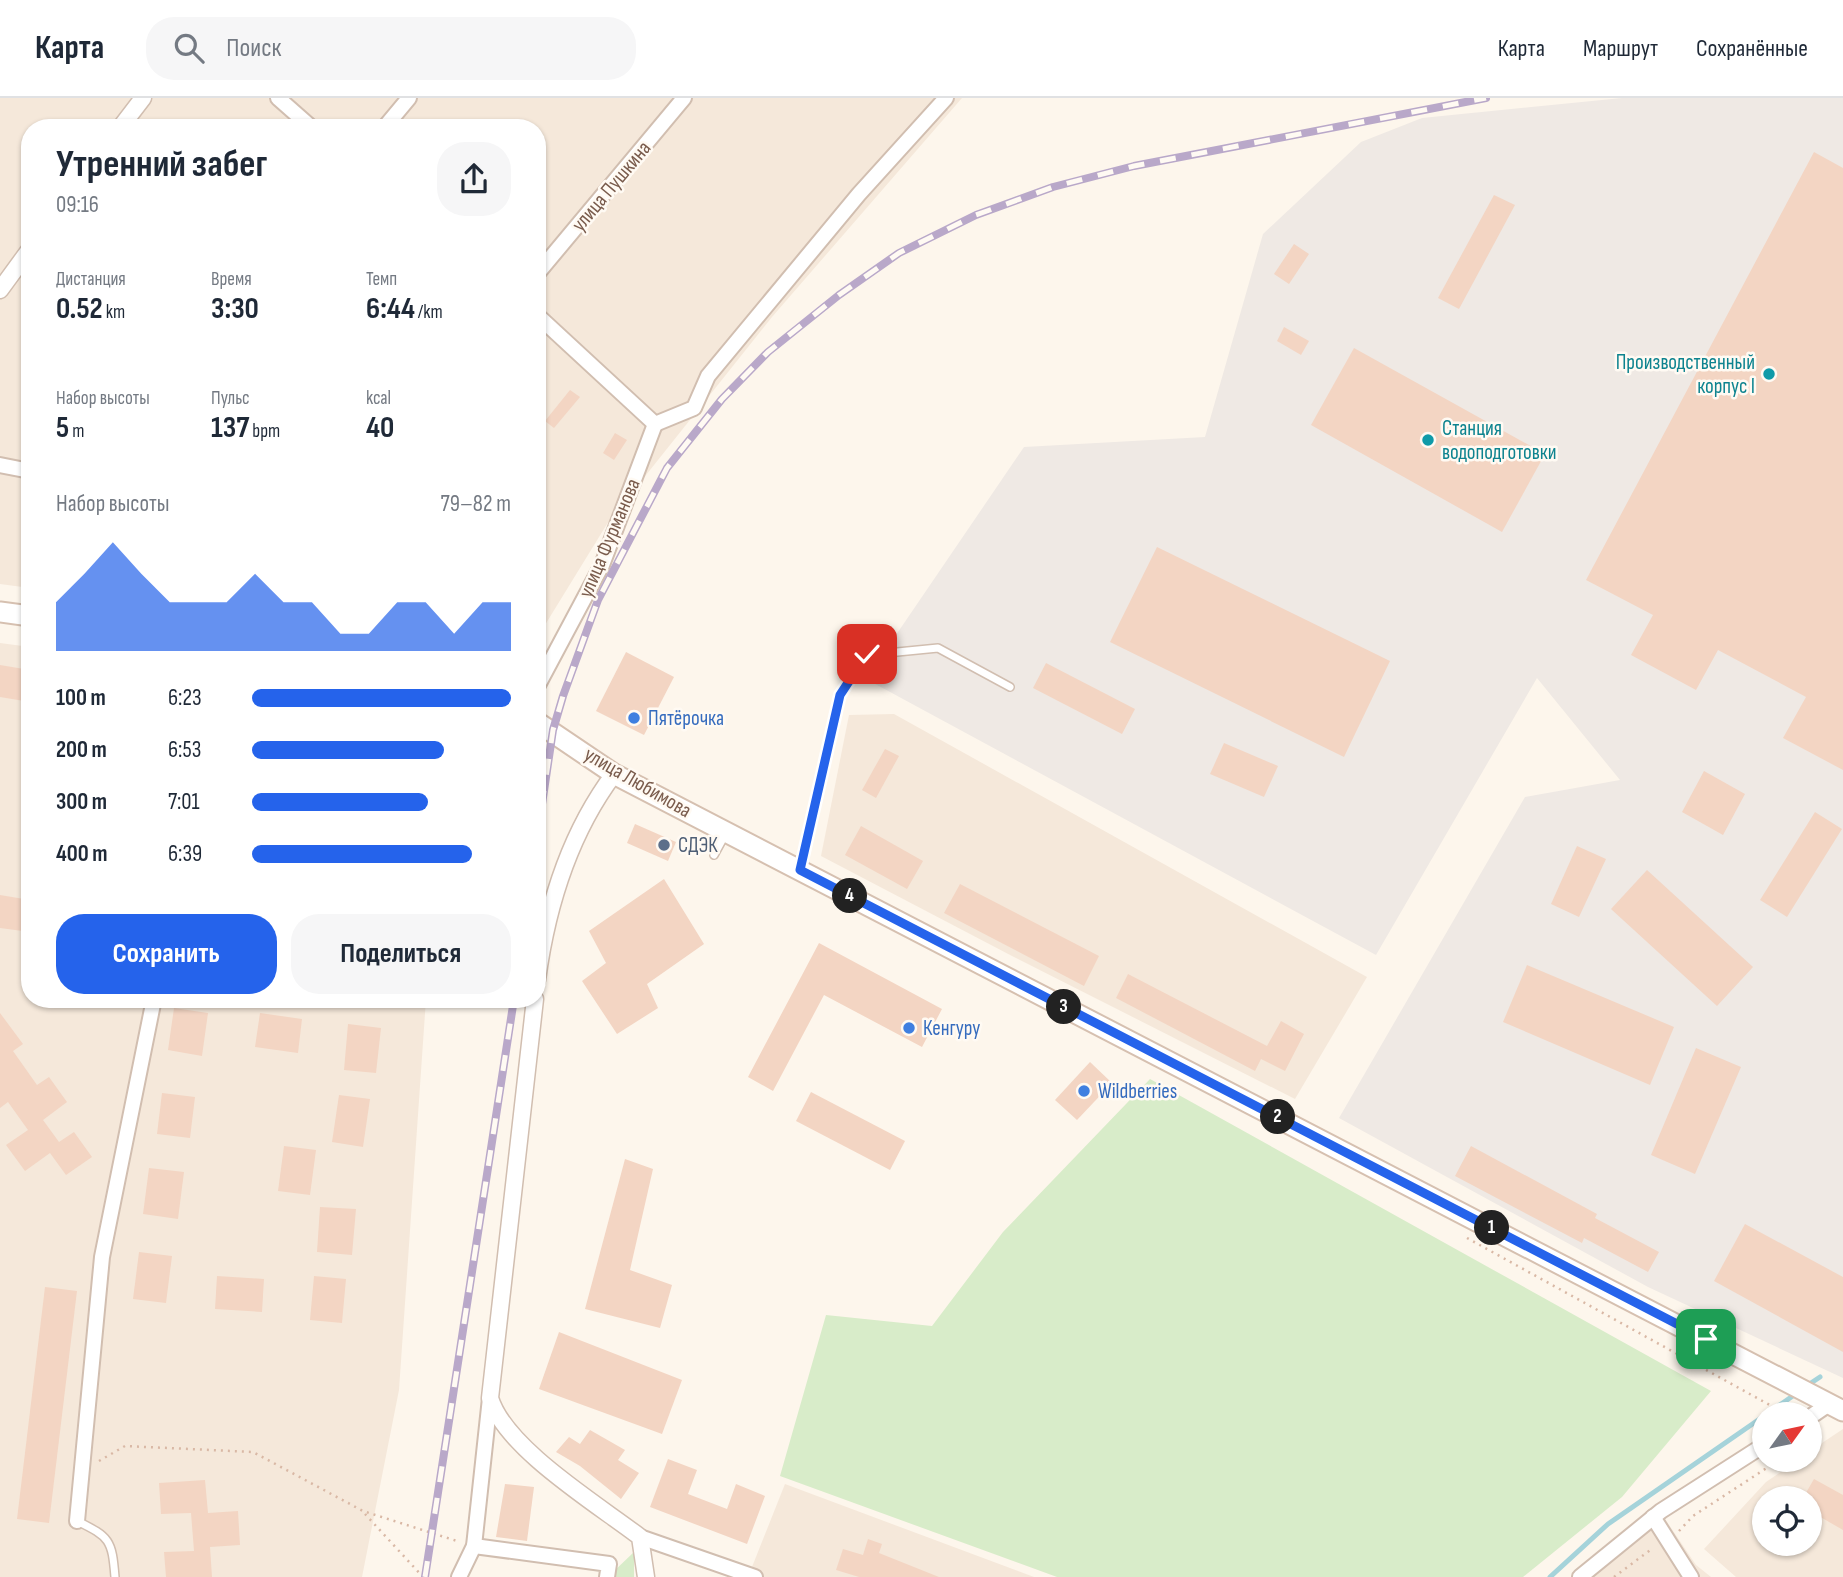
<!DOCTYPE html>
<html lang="ru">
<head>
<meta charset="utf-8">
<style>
	:root { --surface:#fff; --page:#f6f6f7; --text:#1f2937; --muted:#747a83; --line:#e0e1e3; --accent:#2563eb }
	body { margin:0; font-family:"Sofia Sans Condensed",sans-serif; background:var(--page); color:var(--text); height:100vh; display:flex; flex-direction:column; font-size:26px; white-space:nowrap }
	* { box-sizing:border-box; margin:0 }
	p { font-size:23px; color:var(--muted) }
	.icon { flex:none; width:38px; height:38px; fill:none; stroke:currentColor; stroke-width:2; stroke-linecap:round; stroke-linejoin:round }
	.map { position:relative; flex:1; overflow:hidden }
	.details { position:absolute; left:21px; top:21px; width:525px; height:889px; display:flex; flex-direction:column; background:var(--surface); border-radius:28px; box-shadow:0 2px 5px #0004 }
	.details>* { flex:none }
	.needle { width:46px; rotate:57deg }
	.buttons { position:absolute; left:1752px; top:1304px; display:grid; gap:14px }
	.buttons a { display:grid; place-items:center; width:70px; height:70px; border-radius:50%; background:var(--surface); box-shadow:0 2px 5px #0004; font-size:35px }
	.pin { position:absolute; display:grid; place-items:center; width:60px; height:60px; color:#fff; margin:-30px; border-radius:14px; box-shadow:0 4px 10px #0006 }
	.km { position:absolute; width:35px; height:35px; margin:-18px; border-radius:50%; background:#222; color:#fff; font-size:19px; line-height:35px; text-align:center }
	.round { display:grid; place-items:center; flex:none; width:74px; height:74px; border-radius:28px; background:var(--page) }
	.summary { display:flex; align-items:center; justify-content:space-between; height:119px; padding:0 35px }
	h1 { font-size:38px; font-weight:700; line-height:52px }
	.metrics { display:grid; grid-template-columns:repeat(3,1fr); gap:10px; height:119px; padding:7px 35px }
	.metrics div { display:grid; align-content:center }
	.metrics b { font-size:30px; font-weight:700 }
	.metrics small { font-size:19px; font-weight:400 }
	.metrics p { font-size:19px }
	.chart { height:196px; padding:14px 35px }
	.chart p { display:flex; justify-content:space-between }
	.chart svg { width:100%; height:126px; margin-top:7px; fill:var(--accent); opacity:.7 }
	.cta { display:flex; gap:14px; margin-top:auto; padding:14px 35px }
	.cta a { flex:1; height:80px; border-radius:28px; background:var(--accent); color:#fff; font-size:28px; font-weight:700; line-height:80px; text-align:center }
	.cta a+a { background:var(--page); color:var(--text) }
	ul { padding:0 35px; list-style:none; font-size:23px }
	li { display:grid; grid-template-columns:112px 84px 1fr; align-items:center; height:52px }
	li i { height:18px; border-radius:9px; background:var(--accent) }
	header { display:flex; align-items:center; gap:42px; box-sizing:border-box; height:98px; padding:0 35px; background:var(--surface); border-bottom:2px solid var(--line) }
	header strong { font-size:33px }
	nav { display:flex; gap:38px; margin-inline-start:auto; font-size:24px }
	.search { width:490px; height:63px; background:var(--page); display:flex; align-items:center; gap:18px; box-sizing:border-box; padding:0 24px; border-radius:28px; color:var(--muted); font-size:26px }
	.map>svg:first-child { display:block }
	.residential { fill:#f5e8da; fill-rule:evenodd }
	.industrial { fill:#efe9e4 }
	.green { fill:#d8ecc9 }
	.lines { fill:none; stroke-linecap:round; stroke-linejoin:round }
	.stream { stroke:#a5d3da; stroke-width:5 }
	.building { fill:#f3d5c3 }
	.service-casing { stroke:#d1beb0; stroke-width:10 }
	.minor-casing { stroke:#d1beb0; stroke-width:18 }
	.tertiary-casing { stroke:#d1beb0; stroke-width:19 }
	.secondary-casing { stroke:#d6c0b0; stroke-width:23 }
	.path { stroke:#d9b8a5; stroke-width:2.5; stroke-dasharray:2 5; stroke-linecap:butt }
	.service { stroke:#fff; stroke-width:7 }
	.minor { stroke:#fff; stroke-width:14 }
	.tertiary { stroke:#fff; stroke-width:16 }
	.secondary { stroke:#fff; stroke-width:19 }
	.rail-casing { stroke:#b9a8c9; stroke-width:8 }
	.rail { stroke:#fffaf3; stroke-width:5; stroke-dasharray:16; stroke-linecap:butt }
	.route-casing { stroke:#fff; stroke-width:14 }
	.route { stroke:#2563eb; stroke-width:9 }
	.culture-dot { fill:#0f9aa8; stroke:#fffaf3; stroke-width:2.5 }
	.shop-dot { fill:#3f7fe0; stroke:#fffaf3; stroke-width:2.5 }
	.service-dot { fill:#5c6f8a; stroke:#fffaf3; stroke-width:2.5 }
	.labels { text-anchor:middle; stroke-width:5; stroke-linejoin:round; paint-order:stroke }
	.street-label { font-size:21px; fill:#7a5c4d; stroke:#fffaf3 }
	.culture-label { font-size:21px; fill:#0d838f; stroke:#fffaf3; text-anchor:end }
	.shop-label { font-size:21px; fill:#366cbe; stroke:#fffaf3; text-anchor:start }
	.service-label { font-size:21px; fill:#4e5e75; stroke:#fffaf3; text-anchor:start }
</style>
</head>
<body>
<header>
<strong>Карта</strong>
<div class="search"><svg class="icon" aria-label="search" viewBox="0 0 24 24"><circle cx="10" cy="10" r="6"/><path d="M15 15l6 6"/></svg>Поиск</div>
<nav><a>Карта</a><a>Маршрут</a><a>Сохранённые</a></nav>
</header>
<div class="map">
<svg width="1843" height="1479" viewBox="0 0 1843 1479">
	<rect width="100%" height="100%" fill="#fdf6ec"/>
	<!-- residential -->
	<g class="residential">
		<polygon points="0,0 962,0 772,219 607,426 537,540 537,30 30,30 30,490 0,486"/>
		<polygon points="0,545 30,549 30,901 426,901 399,1292 362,1479 0,1479"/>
		<polygon points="894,616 1367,879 1295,1001 1012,858 821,758 849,617"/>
		<path d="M 1843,1331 L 1843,1479 L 1736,1479 L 1704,1451 L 1766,1384 L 1798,1362 L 1810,1362 L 1810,1353 ZM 1764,1400 L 1810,1400 L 1810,1446 L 1764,1446 Z"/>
		<polygon points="785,1386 1034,1479 748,1479"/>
		<polygon points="1663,1418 1696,1467 1711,1479 1589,1479"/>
	</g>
	<!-- industrial -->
	<polygon class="industrial" points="1622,0 1843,0 1843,1280 1648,1189 1339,1020 1525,699 1620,682 1537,580 1376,857 866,581 1024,349 1205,339 1263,136 1361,44 1422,20"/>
	<!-- green -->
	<g class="green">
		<polygon points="1150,981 1711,1293 1622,1399 1523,1479 1057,1479 780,1378 826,1217 932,1228 1003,1134"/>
		<polygon points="634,1454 634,1479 611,1479 612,1475"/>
	</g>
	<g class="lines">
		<!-- stream -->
		<g class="stream">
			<polyline points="1805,1289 1820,1279"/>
			<polyline points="1767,1316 1797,1295"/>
			<polyline points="1550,1479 1608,1426 1764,1318"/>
		</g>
	</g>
	<!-- building -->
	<g class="building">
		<polygon points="1814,54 1843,70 1843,672 1783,640 1806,599 1718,552 1696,592 1631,557 1653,517 1586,482"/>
		<polygon points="1494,97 1515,107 1459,211 1438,200"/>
		<polygon points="1294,146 1309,156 1289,186 1274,176"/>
		<polygon points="1284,229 1309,243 1301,257 1277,243"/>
		<polygon points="1354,250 1545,356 1502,434 1311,327"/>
		<polygon points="570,292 580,299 554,330 545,323"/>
		<polygon points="615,335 627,342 614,362 603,355"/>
		<polygon points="1157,449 1390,563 1344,659 1110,544"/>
		<polygon points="626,554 674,579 644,637 596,613"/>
		<polygon points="1046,565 1135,611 1122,636 1033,590"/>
		<polygon points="0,567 30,572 30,604 0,599"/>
		<polygon points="1224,645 1278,668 1264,699 1210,676"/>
		<polygon points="885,651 899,658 876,700 862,692"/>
		<polygon points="1704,673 1745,696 1723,737 1682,714"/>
		<polygon points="1815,714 1842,731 1787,819 1760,802"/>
		<polygon points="635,726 676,744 668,763 627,745"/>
		<polygon points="861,728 923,763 907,791 845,757"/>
		<polygon points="1577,748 1606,761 1579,819 1551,806"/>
		<polygon points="1647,772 1753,869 1717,908 1611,811"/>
		<polygon points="664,781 704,846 647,886 658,910 617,936 582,883 606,865 589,833"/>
		<polygon points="960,786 1099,858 1084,888 944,815"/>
		<polygon points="0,797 30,802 30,834 0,830"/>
		<polygon points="819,845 942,911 922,949 824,897 773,993 748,979"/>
		<polygon points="1527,867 1674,929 1650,987 1503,924"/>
		<polygon points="1128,876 1267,948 1281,923 1304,936 1285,973 1261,961 1255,973 1116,900"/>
		<polygon points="174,910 208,915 202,958 168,952"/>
		<polygon points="0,915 23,946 13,953 37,987 49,979 67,1004 43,1022 59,1044 74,1034 92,1059 66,1077 50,1055 25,1073 6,1047 28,1032 8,1004 0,1010"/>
		<polygon points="260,915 302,921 298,955 255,949"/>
		<polygon points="348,926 381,930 376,975 344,972"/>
		<polygon points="1696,950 1741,969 1695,1076 1651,1057"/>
		<polygon points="1090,964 1112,985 1077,1022 1055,1002"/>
		<polygon points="811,994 905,1043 890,1072 796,1023"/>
		<polygon points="162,995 195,999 190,1040 157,1036"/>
		<polygon points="339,997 370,1001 363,1049 332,1044"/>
		<polygon points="284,1048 316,1052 310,1097 278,1093"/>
		<polygon points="1471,1048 1597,1116 1595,1120 1659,1154 1648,1174 1584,1140 1582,1145 1455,1078"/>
		<polygon points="625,1061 653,1071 630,1172 672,1187 660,1230 585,1211"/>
		<polygon points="149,1070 184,1074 178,1121 143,1116"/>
		<polygon points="320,1109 356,1111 352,1157 317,1154"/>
		<polygon points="1745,1126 1843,1179 1843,1254 1714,1183"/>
		<polygon points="139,1154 172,1158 166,1205 133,1201"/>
		<polygon points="217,1178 264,1181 262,1214 215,1211"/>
		<polygon points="314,1178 346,1181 342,1225 310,1222"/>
		<polygon points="45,1189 77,1193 49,1425 17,1421"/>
		<polygon points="559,1234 682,1282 662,1336 539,1291"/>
		<polygon points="590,1332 625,1352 618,1362 639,1375 621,1401 580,1368 556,1354 569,1339 580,1346"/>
		<polygon points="668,1361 697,1372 688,1396 727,1411 736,1386 765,1398 747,1446 650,1409"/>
		<polygon points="1814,1381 1843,1397 1843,1432 1810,1413 1810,1400 1803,1400"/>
		<polygon points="205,1382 208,1415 238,1413 240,1447 210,1449 212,1479 166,1479 164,1454 194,1453 191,1415 161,1416 159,1385"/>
		<polygon points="505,1386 534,1389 527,1443 496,1439"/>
		<polygon points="868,1441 882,1446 879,1455 939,1479 859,1479 836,1472 843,1451 863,1457"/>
	</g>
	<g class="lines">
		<defs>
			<g id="service">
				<polyline points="714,757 726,735"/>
				<polyline points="800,771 840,597 867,557 938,550 1010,589"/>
				<path d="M 77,1423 C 110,1439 112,1442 115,1479"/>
			</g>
			<g id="minor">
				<polyline points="278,0 312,30"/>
				<polyline points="384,30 409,0"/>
				<polyline points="537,176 684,0"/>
				<polyline points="537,217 655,326"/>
				<polyline points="655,326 694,310 708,278 859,96 946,0"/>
				<polyline points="0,367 30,373"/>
				<polyline points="537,589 602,467 655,326"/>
				<polyline points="1810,1319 1829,1306"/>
				<polyline points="1653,1419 1691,1479"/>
				<polyline points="77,1423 102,1159 154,901"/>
				<polyline points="640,1439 755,1479"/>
				<polyline points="474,1448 609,1466 607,1479"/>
				<polyline points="459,1479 474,1448 490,1300"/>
				<polyline points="1580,1479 1661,1413 1764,1347"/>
			</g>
			<g id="tertiary">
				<polyline points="120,30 143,0"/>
				<polyline points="0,192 30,151"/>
				<path d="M 537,882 C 547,808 569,736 614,676"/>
				<path d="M 535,901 L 490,1300 C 505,1350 597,1406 640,1439 L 646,1479"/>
			</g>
			<g id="secondary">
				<polyline points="0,514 30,518"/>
				<polyline points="537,624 614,676 1843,1313"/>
			</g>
		</defs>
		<!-- service casing -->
		<use href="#service" class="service-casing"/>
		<!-- minor casing -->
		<use href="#minor" class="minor-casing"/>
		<!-- tertiary casing -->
		<use href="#tertiary" class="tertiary-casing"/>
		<!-- secondary casing -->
		<use href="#secondary" class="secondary-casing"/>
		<!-- path -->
		<g class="path">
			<polyline points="1467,1140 1786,1316"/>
			<polyline points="99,1363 125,1348 253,1354 363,1413 460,1444"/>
			<polyline points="365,1416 423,1479"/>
			<polyline points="1679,1433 1693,1418 1779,1362"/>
			<polyline points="1614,1479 1653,1450"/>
		</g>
		<!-- service -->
		<use href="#service" class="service"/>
		<!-- minor -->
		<use href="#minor" class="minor"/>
		<!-- tertiary -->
		<use href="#tertiary" class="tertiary"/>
		<!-- secondary -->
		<use href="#secondary" class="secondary"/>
		<defs>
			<g id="rail">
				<polyline points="537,740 553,632 563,598 598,502 667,370 722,301 768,254 839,197 899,155 976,117 1053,89 1134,68 1486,0"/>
				<polyline points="425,1479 514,901"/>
			</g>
		</defs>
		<!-- rail casing -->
		<use href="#rail" class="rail-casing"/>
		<!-- rail -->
		<use href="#rail" class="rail"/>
	</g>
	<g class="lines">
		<defs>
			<polyline id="route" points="867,556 840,597 800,772 1706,1241"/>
		</defs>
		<!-- route casing -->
		<use href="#route" class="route-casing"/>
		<!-- route -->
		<use href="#route" class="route"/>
	</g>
	<!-- markers -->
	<g class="culture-dot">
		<circle cx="1769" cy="276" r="7"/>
		<circle cx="1428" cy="342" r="7"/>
	</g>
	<g class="shop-dot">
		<circle cx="634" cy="620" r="7"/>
		<circle cx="909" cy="930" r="7"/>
		<circle cx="1084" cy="993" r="7"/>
	</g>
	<circle class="service-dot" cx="664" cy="747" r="7"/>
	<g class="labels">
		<!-- street labels -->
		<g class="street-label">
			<text transform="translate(611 88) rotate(-50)" y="7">улица Пушкина</text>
			<text transform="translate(609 440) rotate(-67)" y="7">улица Фурманова</text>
			<text transform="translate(638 684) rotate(30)" y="7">улица Любимова</text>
		</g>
		<!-- culture labels -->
		<g class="culture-label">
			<text x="1755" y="271">Производственный<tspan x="1755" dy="24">корпус I</tspan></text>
			<text x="1442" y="337" text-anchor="start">Станция<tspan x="1442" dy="24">водоподготовки</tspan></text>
		</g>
		<!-- shop labels -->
		<g class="shop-label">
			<text x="648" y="627">Пятёрочка</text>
			<text x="923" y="937">Кенгуру</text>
			<text x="1098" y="1000">Wildberries</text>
		</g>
		<!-- service labels -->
		<g class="service-label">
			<text x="678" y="754">СДЭК</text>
		</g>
	</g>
</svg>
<div class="buttons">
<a><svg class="needle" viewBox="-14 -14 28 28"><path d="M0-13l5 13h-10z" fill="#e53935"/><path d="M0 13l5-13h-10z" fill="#747a83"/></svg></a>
<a><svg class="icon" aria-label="locate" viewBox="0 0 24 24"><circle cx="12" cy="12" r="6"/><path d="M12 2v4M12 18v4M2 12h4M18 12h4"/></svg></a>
</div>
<div class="pin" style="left:1706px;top:1241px;background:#1e9e55"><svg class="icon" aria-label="arrive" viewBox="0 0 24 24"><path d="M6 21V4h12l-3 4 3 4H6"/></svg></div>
<div class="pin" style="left:867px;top:556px;background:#d93025"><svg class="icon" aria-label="check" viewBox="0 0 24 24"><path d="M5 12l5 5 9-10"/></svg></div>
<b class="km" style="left:1492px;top:1130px">1</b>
<b class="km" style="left:1278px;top:1019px">2</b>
<b class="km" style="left:1064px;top:909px">3</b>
<b class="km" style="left:850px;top:798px">4</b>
<section class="details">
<div class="summary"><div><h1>Утренний забег</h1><p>09:16</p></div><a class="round"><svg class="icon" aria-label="share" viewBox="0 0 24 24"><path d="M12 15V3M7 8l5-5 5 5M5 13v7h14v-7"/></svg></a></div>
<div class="metrics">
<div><p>Дистанция</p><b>0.52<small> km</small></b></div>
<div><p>Время</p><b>3:30</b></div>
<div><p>Темп</p><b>6:44<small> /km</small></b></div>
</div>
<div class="metrics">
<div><p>Набор высоты</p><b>5<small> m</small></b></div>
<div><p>Пульс</p><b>137<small> bpm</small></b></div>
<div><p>kcal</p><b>40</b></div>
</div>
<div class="chart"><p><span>Набор высоты</span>79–82 m</p>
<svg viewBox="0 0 160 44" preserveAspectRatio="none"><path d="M0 44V27L10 17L20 6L30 17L40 27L50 27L60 27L70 17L80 27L90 27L100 38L110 38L120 27L130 27L140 38L150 27L160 27V44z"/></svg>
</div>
<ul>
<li><b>100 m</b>6:23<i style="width:100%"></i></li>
<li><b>200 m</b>6:53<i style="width:74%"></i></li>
<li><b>300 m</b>7:01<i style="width:68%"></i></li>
<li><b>400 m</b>6:39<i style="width:85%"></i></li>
</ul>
<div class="cta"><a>Сохранить</a><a>Поделиться</a></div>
</section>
</div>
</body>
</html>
